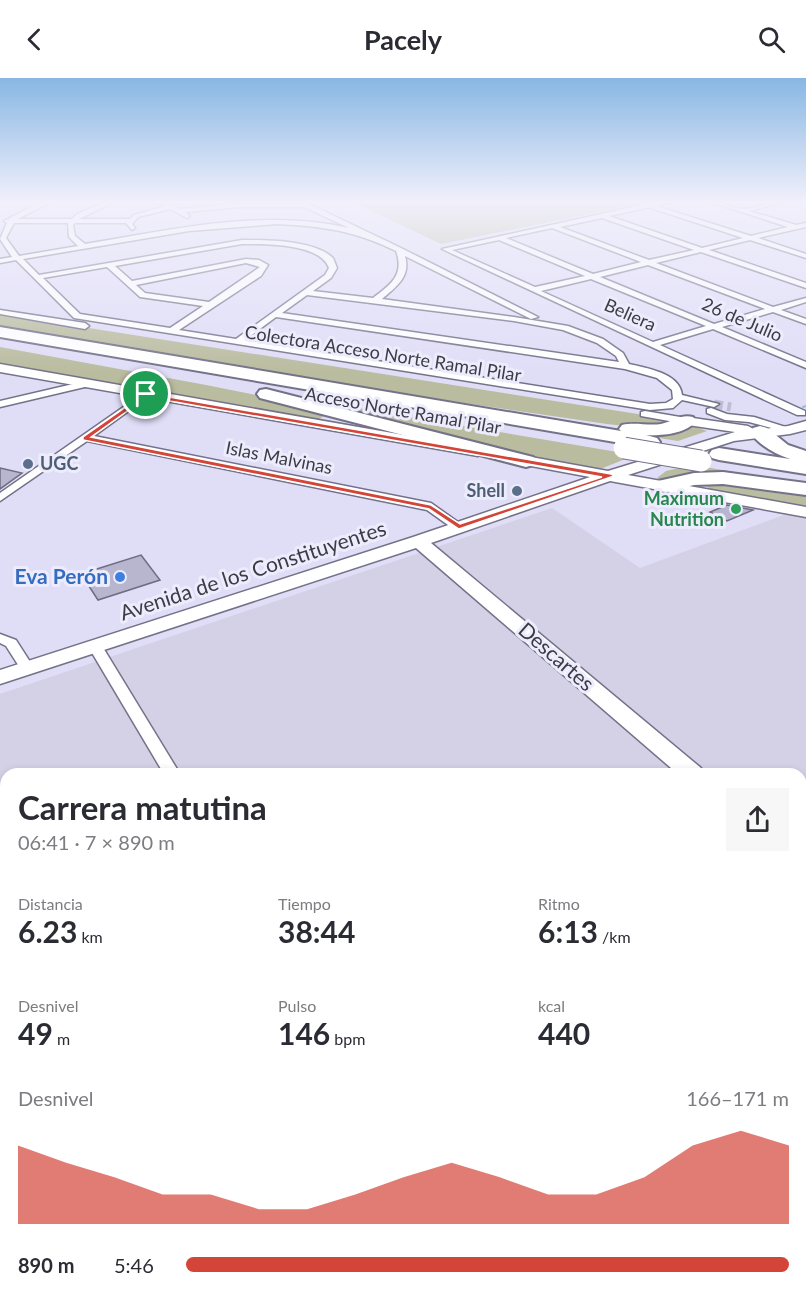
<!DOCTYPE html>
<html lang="es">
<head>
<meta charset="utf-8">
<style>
	:root { --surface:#fff; --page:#f7f7f7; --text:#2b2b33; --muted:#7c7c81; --accent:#d34539 }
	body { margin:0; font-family:Lato,sans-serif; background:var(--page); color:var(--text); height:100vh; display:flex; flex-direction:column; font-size:22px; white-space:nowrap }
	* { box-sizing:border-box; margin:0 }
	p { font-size:20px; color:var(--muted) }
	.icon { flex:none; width:33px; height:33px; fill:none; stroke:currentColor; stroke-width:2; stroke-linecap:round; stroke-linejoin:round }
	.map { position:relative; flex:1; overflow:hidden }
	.panel { position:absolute; left:0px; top:690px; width:807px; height:532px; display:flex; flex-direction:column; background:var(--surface); border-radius:18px 18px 0 0; box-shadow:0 3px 9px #0003 }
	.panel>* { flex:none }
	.pin { position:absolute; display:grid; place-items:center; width:51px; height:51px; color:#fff; margin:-26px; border:3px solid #fff; border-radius:50%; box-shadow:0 2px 6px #0007 }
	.round { display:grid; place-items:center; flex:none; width:63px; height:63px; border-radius:0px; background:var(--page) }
	.overview { display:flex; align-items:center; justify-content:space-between; height:102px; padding:0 18px }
	h1 { font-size:33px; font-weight:700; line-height:45px }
	.stats { display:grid; grid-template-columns:repeat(3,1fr); gap:9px; height:102px; padding:6px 18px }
	.stats div { display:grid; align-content:center }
	.stats b { font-size:30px; font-weight:700 }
	.stats small { font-size:16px; font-weight:400 }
	.stats p { font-size:16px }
	.chart { height:168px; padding:12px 18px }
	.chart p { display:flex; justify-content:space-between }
	.chart svg { width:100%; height:108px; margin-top:6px; fill:var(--accent); opacity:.7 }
	ul { padding:0 18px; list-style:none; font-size:20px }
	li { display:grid; grid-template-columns:96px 72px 1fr; align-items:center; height:45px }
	li i { height:15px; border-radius:8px; background:var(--accent) }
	header { display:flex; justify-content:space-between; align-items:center; height:78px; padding:0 18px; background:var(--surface); font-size:27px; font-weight:700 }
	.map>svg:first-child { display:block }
	.industrial { fill:#d4d0e6; fill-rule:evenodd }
	.green { fill:#b9bc9e }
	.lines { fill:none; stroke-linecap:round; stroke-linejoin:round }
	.stream { stroke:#98bbdb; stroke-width:2 }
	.building { fill:#b8b5ce; stroke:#6f6c83; stroke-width:1.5 }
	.street-tunnel { stroke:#bfbdd4; stroke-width:9; stroke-dasharray:9 4.5; stroke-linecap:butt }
	.street-casing { stroke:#747289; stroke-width:3 }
	.secondary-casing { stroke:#747289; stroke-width:3 }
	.highway-casing { stroke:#747289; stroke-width:4 }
	.street { fill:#fff; fill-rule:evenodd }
	.secondary { fill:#fff; fill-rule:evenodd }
	.highway { fill:#fff; fill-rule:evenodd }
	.highway-bridge-casing { stroke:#747289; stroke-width:23; stroke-linecap:butt }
	.highway-bridge { stroke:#fff; stroke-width:21 }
	.route { fill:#d34539; stroke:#fff; stroke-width:1.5; fill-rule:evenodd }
	.service-dot { fill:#5c6f8a; stroke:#edecfc; stroke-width:2 }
	.leisure-dot { fill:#2e9e5b; stroke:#edecfc; stroke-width:2 }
	.shop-dot { fill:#3f7fe0; stroke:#edecfc; stroke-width:2 }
	.labels { text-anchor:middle; stroke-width:6; stroke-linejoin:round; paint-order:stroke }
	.far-street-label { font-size:18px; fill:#3c3b46; stroke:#edecfc }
	.far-service-label { font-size:18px; font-weight:bold; fill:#4e5e75; stroke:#edecfc; text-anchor:start }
	.far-leisure-label { font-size:18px; font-weight:bold; fill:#27864d; stroke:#edecfc; text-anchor:end }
	.street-label { font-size:21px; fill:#3c3b46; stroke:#edecfc }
	.shop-label { font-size:21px; font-weight:bold; fill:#366cbe; stroke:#edecfc; text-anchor:end }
</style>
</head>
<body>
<header><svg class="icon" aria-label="back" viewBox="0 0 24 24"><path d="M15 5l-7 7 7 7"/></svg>Pacely<svg class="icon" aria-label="search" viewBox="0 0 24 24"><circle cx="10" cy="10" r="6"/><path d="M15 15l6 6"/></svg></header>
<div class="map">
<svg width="806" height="1222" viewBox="0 0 806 1222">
	<rect width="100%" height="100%" fill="#e0ddf7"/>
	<!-- industrial -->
	<path class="industrial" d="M 552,430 L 640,490 L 792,434 L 806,436 L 806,1222 L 0,1222 L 0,616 ZM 6,696 L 801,696 L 801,1216 L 6,1216 Z"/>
	<!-- green -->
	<g class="green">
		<polygon points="351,123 653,123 441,166"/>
		<polygon points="0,236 657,339 669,345 643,350 607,346 300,301 0,251"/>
		<polygon points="0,269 206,307 256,317 325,337 318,342 312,342 0,286"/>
		<polygon points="294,319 635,377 598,392 543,383"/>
		<polygon points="527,339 643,354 693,348 707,353 678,363"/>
		<polygon points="693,387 806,406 667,404 657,400 666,393"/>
		<polygon points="706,404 806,413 806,430 713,413 703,406"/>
	</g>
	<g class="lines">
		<!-- stream -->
		<polyline class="stream" points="803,329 806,328"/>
	</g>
	<!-- building -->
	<g class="building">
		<polygon points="0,390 22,395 0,411"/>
		<polygon points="727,427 753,432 727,443 710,434"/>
		<polygon points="141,477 160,502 98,522 81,496"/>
	</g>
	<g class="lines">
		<!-- street-tunnel -->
		<polyline class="street-tunnel" points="714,326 731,329"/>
		<defs>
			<g id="street">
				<path d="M 42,123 L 52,123 L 18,141 L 72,141 L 77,136 L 106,124 L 108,127 L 79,141 L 130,141 L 134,137 L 166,128 L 158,123 L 166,123 L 179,131 L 240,125 L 303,123 L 401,170 L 538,239 L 531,241 L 405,178 C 411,199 396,209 382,221 L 514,239 L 568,248 L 603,261 L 623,275 L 629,286 C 646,290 680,295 682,317 L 719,326 L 714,329 L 682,322 L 673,330 L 650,332 L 74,240 L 16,182 L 0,185 L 0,181 L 12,179 L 0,161 L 7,145 L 4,143 ZM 240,129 L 304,129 L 349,150 C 262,130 171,152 85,166 L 75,158 L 73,147 L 75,145 L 126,145 L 132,152 L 135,150 L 132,146 L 138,139 L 170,131 L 187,140 L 190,138 L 185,134 ZM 14,145 L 68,145 L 69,159 L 78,168 L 19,178 L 6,160 ZM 277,146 C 322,148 356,153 396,173 C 405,197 390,207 373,220 L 313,213 L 331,200 L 337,190 L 333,180 C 314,162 267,162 242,162 L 39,197 L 23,181 L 189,153 ZM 242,166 C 265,166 320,165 329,190 L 325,197 L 236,261 L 179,252 L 261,198 L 268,187 L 259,182 L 246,181 L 132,203 L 115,188 ZM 246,185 L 260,189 L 209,224 L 145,215 L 136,207 ZM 107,189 L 140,219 L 203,228 L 170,250 L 80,236 L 43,200 ZM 307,217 L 514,243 L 563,252 L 597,265 L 616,278 L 619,284 L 282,235 ZM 276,239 L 625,291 L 657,300 L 672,312 L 673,321 L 666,325 L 650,326 L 245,262 Z"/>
				<path d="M 660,123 L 674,123 L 656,128 L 751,158 L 788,149 L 708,123 C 720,123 730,130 742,131 C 756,131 771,123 786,123 L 749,133 L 796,147 L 806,145 L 806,149 L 758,160 L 806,176 L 806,180 L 750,162 L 709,172 L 806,205 L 806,210 L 701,174 L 656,185 L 773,229 L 806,220 L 806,224 L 781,232 L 806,241 L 806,246 L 773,234 L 722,249 L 806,284 L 806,290 L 713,251 L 660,267 L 805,333 L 805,337 L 797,337 L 442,171 ZM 650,129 L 651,130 L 743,160 L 702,170 L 609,138 ZM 602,140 L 694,172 L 649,182 L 560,149 ZM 552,150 L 641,184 L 593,196 L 506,160 ZM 499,162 L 585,198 L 535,209 L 452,172 ZM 648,187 L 765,231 L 714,246 L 600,199 ZM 591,201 L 706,248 L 653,264 L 541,213 Z"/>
				<polygon points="0,232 85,245 89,248 85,251 0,236"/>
				<polygon points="86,303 91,306 89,308 0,329 0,323"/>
				<polygon points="145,314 148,315 148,319 94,358 431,425 465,449 459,453 455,452 427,432 87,363 0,423 0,415"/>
				<polygon points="711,330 727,336 754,339 795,352 790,355 749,344 725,342 707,335 707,331"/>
				<polygon points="645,333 686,340 691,343 686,346 641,338 641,334"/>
				<polygon points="0,556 16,562 34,590 32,593 22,593 6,568 0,565"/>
				<polygon points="95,563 102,568 180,696 164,696 88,568"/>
				<polygon points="475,1216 503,1216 505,1222 477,1222"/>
			</g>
			<g id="secondary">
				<polygon points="0,286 478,370 485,374 478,378 0,294"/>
				<polygon points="686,339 748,348 755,352 788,348 806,343 806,352 790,356 734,363 628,397 806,429 806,439 610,403 431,465 701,690 705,696 678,696 416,470 0,606 0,592 413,459 590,399 504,383 501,380 504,377 509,375 608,393 735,354 681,346 679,343 681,340"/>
				<polygon points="801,777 806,778 806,801 801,800"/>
			</g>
			<g id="highway">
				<path d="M 0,249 L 621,353 L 619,351 L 622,347 C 635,344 648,348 661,346 C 672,344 680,336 693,339 L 696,343 C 686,356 661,358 646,357 L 657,360 L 660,364 L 657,368 L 650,370 L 0,259 Z"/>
				<polygon points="266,311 533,379 536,383 533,387 526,389 260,320 257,316 260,312"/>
				<path d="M 760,348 L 767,350 L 788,367 L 806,373 L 806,396 L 719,382 L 712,380 L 709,376 L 712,372 L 719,370 L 790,381 C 775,376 760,368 750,354 L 753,350 Z"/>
				<polygon points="723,394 806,405 806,417 723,406 694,407 666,414 658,413 655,408 658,403 694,395"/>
			</g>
		</defs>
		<!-- street casing -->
		<use href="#street" class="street-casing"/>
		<!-- secondary casing -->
		<use href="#secondary" class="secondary-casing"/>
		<!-- highway casing -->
		<use href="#highway" class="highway-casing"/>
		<!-- street -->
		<use href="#street" class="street"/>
		<!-- secondary -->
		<use href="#secondary" class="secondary"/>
		<!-- highway -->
		<use href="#highway" class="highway"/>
		<defs>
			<polyline id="highway-bridge" points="624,370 701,383"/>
		</defs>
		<!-- highway-bridge casing -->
		<use href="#highway-bridge" class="highway-bridge-casing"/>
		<!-- highway-bridge -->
		<use href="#highway-bridge" class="highway-bridge"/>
	</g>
	<!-- sky -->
	<linearGradient id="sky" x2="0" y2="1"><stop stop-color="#88b7e3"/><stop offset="0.42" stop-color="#f1f0fb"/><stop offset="1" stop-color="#f1f0fb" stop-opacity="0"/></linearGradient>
	<rect width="806" height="295" fill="url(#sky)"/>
	<!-- route -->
	<path class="route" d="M 146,315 L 611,396 L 614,398 L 459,451 L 429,431 L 83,362 L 83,359 ZM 147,319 L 602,399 L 460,446 L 431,427 L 91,359 Z"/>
	<!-- markers -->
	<g class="service-dot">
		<circle cx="28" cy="386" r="6"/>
		<circle cx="517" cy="413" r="6"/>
	</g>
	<circle class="leisure-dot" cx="736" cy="431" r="6"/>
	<circle class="shop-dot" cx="120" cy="499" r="6"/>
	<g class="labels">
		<!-- far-street labels -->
		<g class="far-street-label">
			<text transform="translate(630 237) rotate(24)" y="6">Beliera</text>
			<text transform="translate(742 242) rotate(23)" y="6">26 de Julio</text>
			<text transform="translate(383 276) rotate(9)" y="6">Colectora Acceso Norte Ramal Pilar</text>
			<text transform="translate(403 333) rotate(10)" y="6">Acceso Norte Ramal Pilar</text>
			<text transform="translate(279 380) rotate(11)" y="6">Islas Malvinas</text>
		</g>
		<!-- far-service labels -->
		<g class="far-service-label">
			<text x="40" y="392">UGC</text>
			<text x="505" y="419" text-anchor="end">Shell</text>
		</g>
		<!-- far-leisure labels -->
		<g class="far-leisure-label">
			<text x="724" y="427">Maximum<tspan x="724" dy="21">Nutrition</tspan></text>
		</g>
		<!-- street labels -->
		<g class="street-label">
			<text transform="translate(253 493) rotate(-18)" y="7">Avenida de los Constituyentes</text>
			<text transform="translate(556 579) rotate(41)" y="7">Descartes</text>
		</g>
		<!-- shop labels -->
		<g class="shop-label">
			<text x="108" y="506">Eva Perón</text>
		</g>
	</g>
</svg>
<div class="pin" style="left:146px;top:316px;background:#1e9e55"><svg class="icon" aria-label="arrive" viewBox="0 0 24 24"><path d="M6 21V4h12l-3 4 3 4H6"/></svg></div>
<section class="panel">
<div class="overview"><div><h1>Carrera matutina</h1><p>06:41 · 7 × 890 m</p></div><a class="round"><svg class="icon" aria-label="share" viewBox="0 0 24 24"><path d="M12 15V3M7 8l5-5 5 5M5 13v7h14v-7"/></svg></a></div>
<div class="stats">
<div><p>Distancia</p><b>6.23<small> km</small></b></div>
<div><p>Tiempo</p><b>38:44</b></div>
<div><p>Ritmo</p><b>6:13<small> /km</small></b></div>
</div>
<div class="stats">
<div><p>Desnivel</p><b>49<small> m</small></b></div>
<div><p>Pulso</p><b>146<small> bpm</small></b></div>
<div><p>kcal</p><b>440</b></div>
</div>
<div class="chart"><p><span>Desnivel</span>166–171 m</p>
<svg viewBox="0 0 160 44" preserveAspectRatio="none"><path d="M0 44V12L10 19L20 25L30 32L40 32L50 38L60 38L70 32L80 25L90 19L100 25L110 32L120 32L130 25L140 12L150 6L160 12V44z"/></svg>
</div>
<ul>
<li><b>890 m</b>5:46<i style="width:100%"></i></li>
</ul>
</section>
</div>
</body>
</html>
